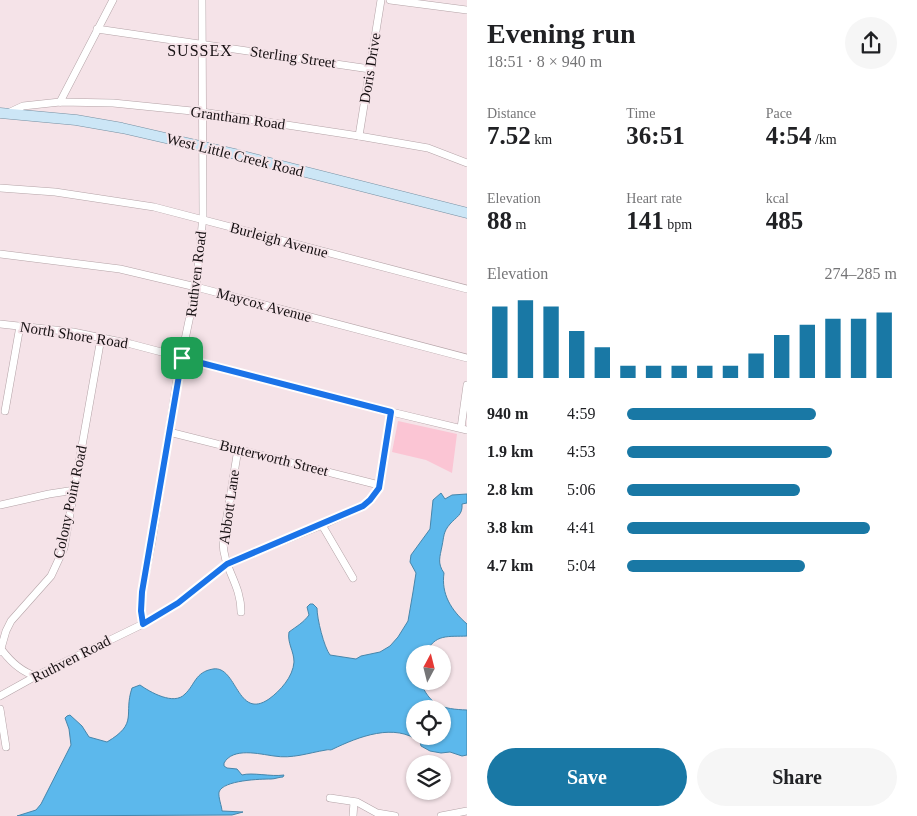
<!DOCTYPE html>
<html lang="en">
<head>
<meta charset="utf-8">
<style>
	:root { --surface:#fff; --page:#f6f6f6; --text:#202124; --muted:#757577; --accent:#1978a5 }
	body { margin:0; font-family:"Times New Roman",serif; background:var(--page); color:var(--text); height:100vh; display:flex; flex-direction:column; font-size:19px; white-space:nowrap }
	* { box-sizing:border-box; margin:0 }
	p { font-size:16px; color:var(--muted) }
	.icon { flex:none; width:28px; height:28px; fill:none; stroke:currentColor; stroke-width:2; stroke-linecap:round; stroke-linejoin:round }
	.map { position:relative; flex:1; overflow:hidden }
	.sheet { display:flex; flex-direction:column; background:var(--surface); width:450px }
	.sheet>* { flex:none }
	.needle { width:32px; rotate:7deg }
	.tools { position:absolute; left:406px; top:645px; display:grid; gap:10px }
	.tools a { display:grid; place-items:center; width:45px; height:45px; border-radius:50%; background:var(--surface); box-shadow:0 1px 4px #0004; font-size:25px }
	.pin { position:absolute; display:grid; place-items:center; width:42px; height:42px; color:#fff; margin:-21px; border-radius:10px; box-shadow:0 2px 8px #0006 }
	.round { display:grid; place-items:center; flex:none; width:52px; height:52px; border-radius:26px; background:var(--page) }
	.summary { display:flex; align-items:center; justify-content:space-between; height:85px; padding:0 20px }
	h1 { font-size:28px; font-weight:700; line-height:38px }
	.figures { display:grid; grid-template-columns:repeat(3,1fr); gap:8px; height:85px; padding:5px 20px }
	.figures div { display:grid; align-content:center }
	.figures b { font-size:25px; font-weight:700 }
	.figures small { font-size:14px; font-weight:400 }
	.figures p { font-size:14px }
	.chart { height:140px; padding:10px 20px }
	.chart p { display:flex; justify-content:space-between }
	.chart svg { width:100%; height:90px; margin-top:5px; stroke:var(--accent); stroke-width:6 }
	.action { display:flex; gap:10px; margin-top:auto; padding:10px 20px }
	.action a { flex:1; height:58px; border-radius:30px; background:var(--accent); color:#fff; font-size:20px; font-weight:700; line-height:58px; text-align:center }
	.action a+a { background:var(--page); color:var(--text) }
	ul { padding:0 20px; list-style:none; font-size:16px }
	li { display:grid; grid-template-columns:80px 60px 1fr; align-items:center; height:38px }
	li i { height:12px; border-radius:6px; background:var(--accent) }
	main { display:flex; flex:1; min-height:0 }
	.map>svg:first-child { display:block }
	.green { fill:#fbc5d4 }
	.water { fill:#5cb8ec; stroke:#4786ab; fill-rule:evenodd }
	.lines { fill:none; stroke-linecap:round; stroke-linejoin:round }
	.minor-casing { stroke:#b4a3a7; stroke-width:8 }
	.primary-casing { stroke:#7690a2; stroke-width:11 }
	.minor { stroke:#fff; stroke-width:7 }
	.primary { stroke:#cce6f6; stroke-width:10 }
	.route-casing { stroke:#fff; stroke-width:10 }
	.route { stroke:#1a73e8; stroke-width:6 }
	.labels { text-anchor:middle; stroke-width:4; stroke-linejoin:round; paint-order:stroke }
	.street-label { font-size:15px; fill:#161012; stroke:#f5e3e8 }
	.neighbourhood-label { font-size:16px; letter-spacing:1px; fill:#161012; stroke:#f5e3e8 }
</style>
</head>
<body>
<main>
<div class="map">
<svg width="467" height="816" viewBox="0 0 467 816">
	<rect width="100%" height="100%" fill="#f5e3e8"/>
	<!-- green -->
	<polygon class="green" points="398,421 457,434 452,473 426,460 392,452"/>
	<!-- water -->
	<path class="water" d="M 441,493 L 445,499 L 452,495 L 467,494 L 467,503 L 462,504 C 463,515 456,517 450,524 C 443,532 444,537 442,546 C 440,557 437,563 444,573 C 441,594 451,610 467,624 L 467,636 C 449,637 434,633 426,654 L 415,654 L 415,681 L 420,681 C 430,706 442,709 467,710 L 467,755 L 462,756 L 450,752 L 441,753 L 430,751 L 421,746 L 420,742 C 395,722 358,737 333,749 C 329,751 331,749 326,750 C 308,753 292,759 274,756 C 259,754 233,747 224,763 L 224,766 L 227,768 L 237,769 L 242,775 C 252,772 271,777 284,775 L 283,777 C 279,777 275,779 271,779 C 261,779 223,780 219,792 C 218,797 222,807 222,811 L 243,812 L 232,815 L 17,816 L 36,810 L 41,804 L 71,745 L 69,729 L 65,718 L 67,716 L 70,715 L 82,726 L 89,737 L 107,742 C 139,723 123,715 132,688 L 140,685 C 150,692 174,706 185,694 C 195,685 195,672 213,669 C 237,665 237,721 269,699 C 280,691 293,677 294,662 C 294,651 287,643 289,632 C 297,626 303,623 309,615 L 307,607 L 310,604 L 313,604 L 317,608 C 317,619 324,647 330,655 L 356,659 L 361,656 L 380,652 L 390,646 L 398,637 L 408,621 L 413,592 L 416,573 L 410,562 L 411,555 L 430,529 L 433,500 ZM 415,709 L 442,709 L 442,736 L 415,736 Z"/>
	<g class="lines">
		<defs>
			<g id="minor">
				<polyline points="390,0 467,10"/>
				<polyline points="97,29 370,69"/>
				<polyline points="60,102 113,0"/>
				<polyline points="8,113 23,106 60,102 113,103 202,112 359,136 428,148 467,163"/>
				<polyline points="359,136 381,0"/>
				<polyline points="0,188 55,192 154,207 467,289"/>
				<polyline points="0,254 120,269 196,287 467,358"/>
				<polyline points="0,324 73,332 131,344 379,409 467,430"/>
				<polyline points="5,411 20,326"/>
				<polyline points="461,428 467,385"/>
				<polyline points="169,432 379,485"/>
				<path d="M 238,449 L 223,541 C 223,569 241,583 241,612"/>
				<polyline points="0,505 49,494 75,490"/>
				<polyline points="322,525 353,578"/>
				<polyline points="143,624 178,603 227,564 329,522 363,506 370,501 379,488 391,412"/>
				<path d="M 1,649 C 10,661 21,672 36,676"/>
				<polyline points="0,652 6,631 11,621 51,576 64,548 101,338"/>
				<polyline points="0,696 36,676 143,624 141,611 142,592 152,541 178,373 196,287 203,216 202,0"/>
				<polyline points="0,709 6,747"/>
				<polyline points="330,798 357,802 377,813 395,816"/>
				<polyline points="353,816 354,802"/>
				<polyline points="441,816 467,811"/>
			</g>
			<polyline id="primary" points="0,113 76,120 122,128 235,154 467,213"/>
		</defs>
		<!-- minor casing -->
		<use href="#minor" class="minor-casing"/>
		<!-- primary casing -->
		<use href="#primary" class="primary-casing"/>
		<!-- minor -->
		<use href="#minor" class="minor"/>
		<!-- primary -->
		<use href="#primary" class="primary"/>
	</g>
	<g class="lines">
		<defs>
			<polygon id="route" points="182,358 391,412 379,488 370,500 363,506 227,564 178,603 143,624 141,611 142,592"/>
		</defs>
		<!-- route casing -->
		<use href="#route" class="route-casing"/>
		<!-- route -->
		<use href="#route" class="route"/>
	</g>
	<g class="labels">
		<!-- street labels -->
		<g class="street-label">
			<text transform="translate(293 57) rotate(8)" y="5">Sterling Street</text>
			<text transform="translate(370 68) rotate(-81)" y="5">Doris Drive</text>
			<text transform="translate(238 118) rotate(8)" y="5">Grantham Road</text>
			<text transform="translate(235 155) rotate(14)" y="5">West Little Creek Road</text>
			<text transform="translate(279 240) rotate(15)" y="5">Burleigh Avenue</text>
			<text transform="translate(196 274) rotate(-83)" y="5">Ruthven Road</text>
			<text transform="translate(264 305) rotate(15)" y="5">Maycox Avenue</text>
			<text transform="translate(74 335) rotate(9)" y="5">North Shore Road</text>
			<text transform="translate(274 458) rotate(14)" y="5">Butterworth Street</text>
			<text transform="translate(70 502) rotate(-78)" y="5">Colony Point Road</text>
			<text transform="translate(229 507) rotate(-82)" y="5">Abbott Lane</text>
			<text transform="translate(71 659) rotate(-27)" y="5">Ruthven Road</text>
		</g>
		<!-- neighbourhood labels -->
		<g class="neighbourhood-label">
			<text x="200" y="56">SUSSEX</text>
		</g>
	</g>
</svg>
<div class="tools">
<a><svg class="needle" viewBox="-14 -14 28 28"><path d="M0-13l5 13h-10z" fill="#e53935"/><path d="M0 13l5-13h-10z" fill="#757577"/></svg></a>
<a><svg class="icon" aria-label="locate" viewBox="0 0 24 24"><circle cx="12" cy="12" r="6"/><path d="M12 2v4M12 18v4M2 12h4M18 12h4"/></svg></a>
<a><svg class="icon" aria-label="layers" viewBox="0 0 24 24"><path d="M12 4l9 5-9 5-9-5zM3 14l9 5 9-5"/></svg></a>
</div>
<div class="pin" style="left:182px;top:358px;background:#1e9e55"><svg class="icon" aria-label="arrive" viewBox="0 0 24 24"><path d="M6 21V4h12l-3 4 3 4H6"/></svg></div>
</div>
<section class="sheet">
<div class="summary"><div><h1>Evening run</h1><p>18:51 · 8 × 940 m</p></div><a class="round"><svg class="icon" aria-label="share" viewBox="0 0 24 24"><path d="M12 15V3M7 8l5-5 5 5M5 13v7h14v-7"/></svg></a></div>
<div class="figures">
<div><p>Distance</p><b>7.52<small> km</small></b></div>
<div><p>Time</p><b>36:51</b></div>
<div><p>Pace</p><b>4:54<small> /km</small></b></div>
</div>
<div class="figures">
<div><p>Elevation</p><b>88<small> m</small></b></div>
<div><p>Heart rate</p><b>141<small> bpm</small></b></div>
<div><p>kcal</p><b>485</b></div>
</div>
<div class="chart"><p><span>Elevation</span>274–285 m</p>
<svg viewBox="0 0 160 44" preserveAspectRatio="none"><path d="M5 44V9M15 44V6M25 44V9M35 44V21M45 44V29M55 44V38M65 44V38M75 44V38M85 44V38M95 44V38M105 44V32M115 44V23M125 44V18M135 44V15M145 44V15M155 44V12"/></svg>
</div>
<ul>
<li><b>940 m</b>4:59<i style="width:70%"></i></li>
<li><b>1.9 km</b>4:53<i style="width:76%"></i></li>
<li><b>2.8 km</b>5:06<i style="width:64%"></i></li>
<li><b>3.8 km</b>4:41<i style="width:90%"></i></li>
<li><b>4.7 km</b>5:04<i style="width:66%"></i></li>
</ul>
<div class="action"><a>Save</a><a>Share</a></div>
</section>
</main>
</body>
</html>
